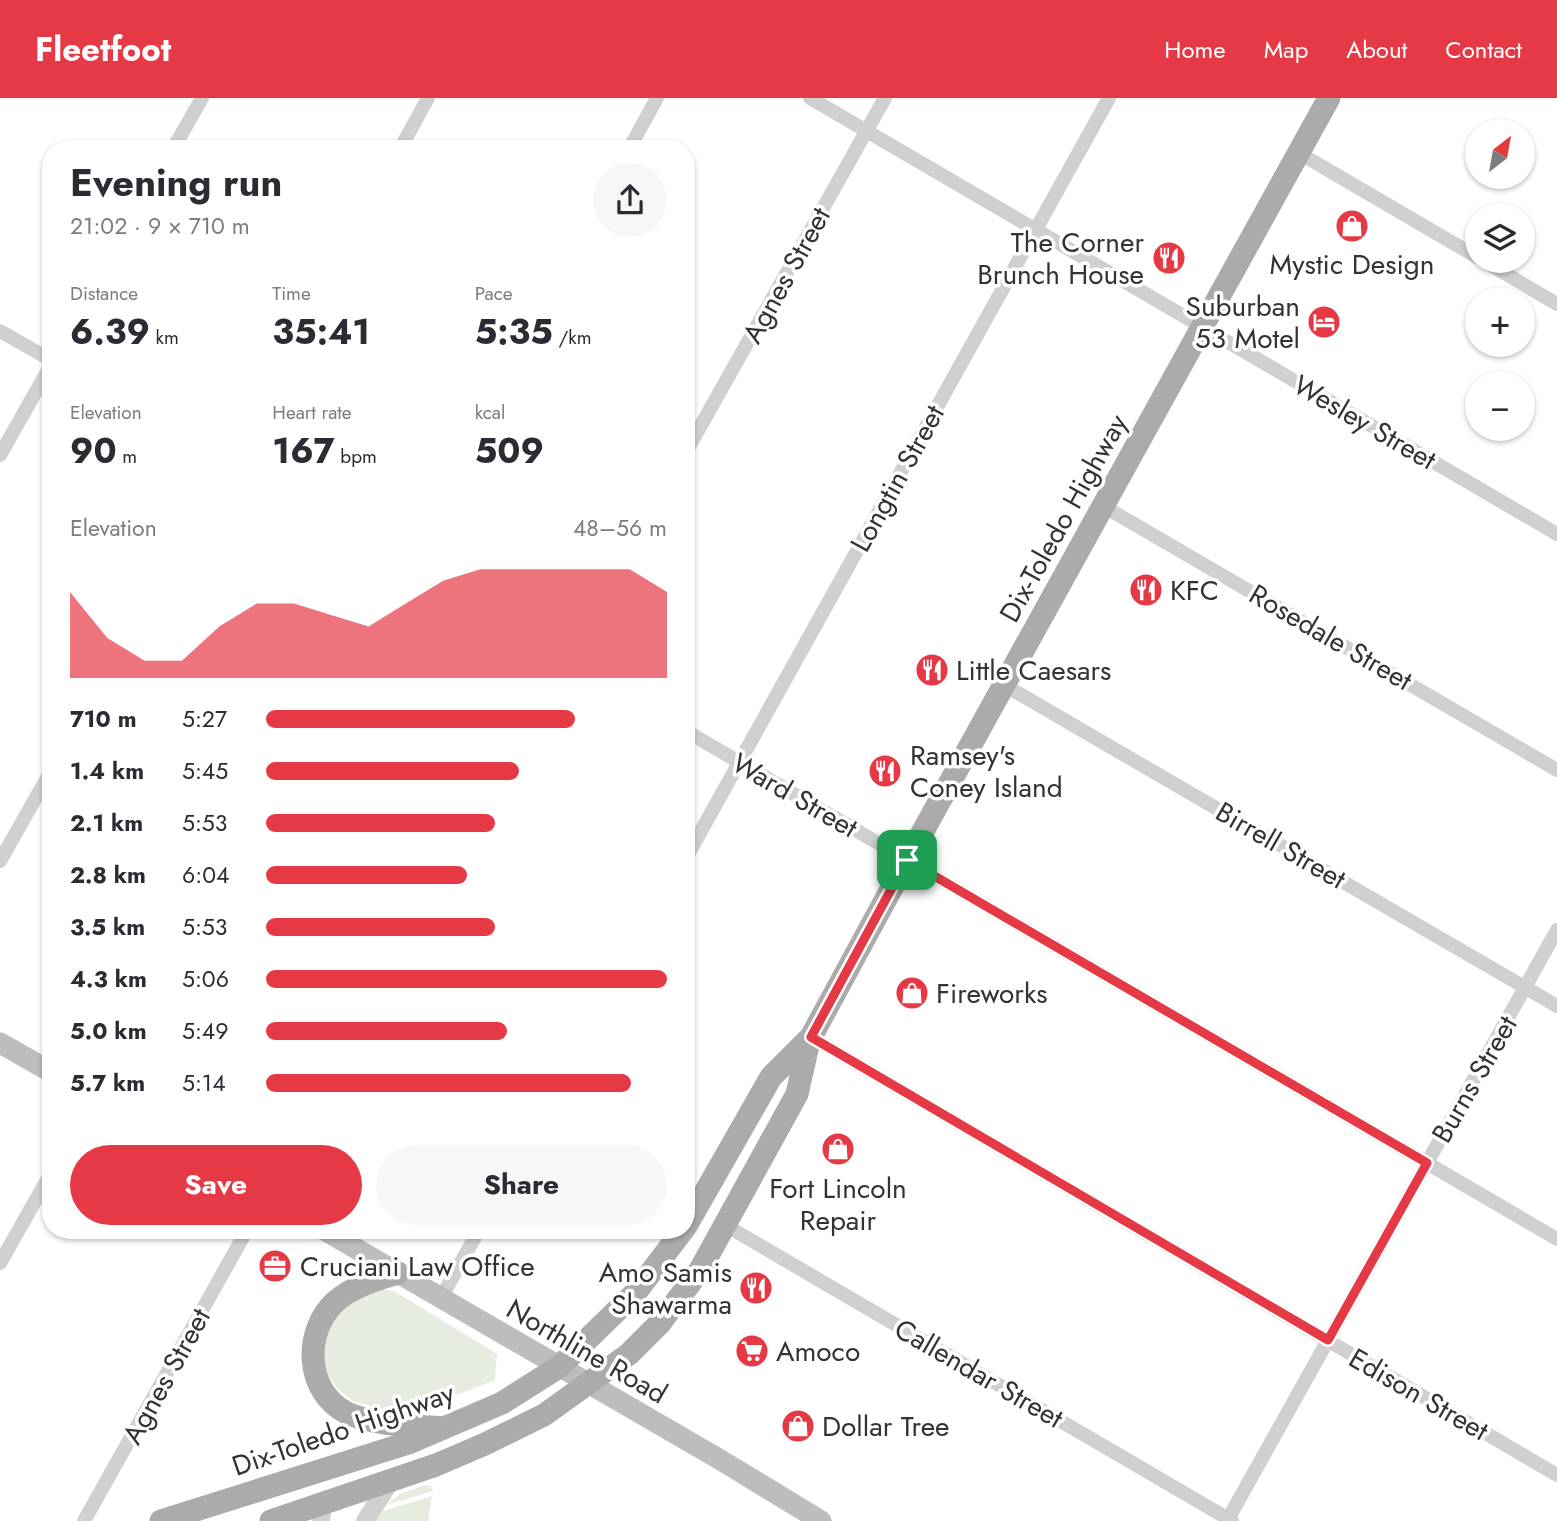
<!DOCTYPE html>
<html lang="en">
<head>
<meta charset="utf-8">
<style>
	:root { --surface:#fff; --page:#f7f7f7; --text:#2b2b33; --muted:#7c7c81; --accent:#e63946 }
	body { margin:0; font-family:Jost,sans-serif; background:var(--page); color:var(--text); height:100vh; display:flex; flex-direction:column; font-size:26px; white-space:nowrap }
	* { box-sizing:border-box; margin:0 }
	p { font-size:23px; color:var(--muted) }
	.icon { flex:none; width:38px; height:38px; fill:none; stroke:currentColor; stroke-width:2; stroke-linecap:round; stroke-linejoin:round }
	.map { position:relative; flex:1; overflow:hidden }
	.side { position:absolute; left:42px; top:42px; width:653px; height:1099px; display:flex; flex-direction:column; background:var(--surface); border-radius:28px; box-shadow:0 2px 5px #0004 }
	.side>* { flex:none }
	.needle { width:46px; rotate:31deg }
	.buttons { position:absolute; left:1465px; top:21px; display:grid; gap:14px }
	.buttons a { display:grid; place-items:center; width:70px; height:70px; border-radius:50%; background:var(--surface); box-shadow:0 2px 5px #0004; font-size:35px }
	.pin { position:absolute; display:grid; place-items:center; width:60px; height:60px; color:#fff; margin:-30px; border-radius:14px; box-shadow:0 4px 10px #0006 }
	.round { display:grid; place-items:center; flex:none; width:74px; height:74px; border-radius:37px; background:var(--page) }
	.summary { display:flex; align-items:center; justify-content:space-between; height:119px; padding:0 28px }
	h1 { font-size:38px; font-weight:700; line-height:52px }
	.metrics { display:grid; grid-template-columns:repeat(3,1fr); gap:10px; height:119px; padding:7px 28px }
	.metrics div { display:grid; align-content:center }
	.metrics b { font-size:35px; font-weight:700 }
	.metrics small { font-size:19px; font-weight:400 }
	.metrics p { font-size:19px }
	.chart { height:196px; padding:14px 28px }
	.chart p { display:flex; justify-content:space-between }
	.chart svg { width:100%; height:126px; margin-top:7px; fill:var(--accent); opacity:.7 }
	.button { display:flex; gap:14px; margin-top:auto; padding:14px 28px }
	.button a { flex:1; height:80px; border-radius:42px; background:var(--accent); color:#fff; font-size:28px; font-weight:700; line-height:80px; text-align:center }
	.button a+a { background:var(--page); color:var(--text) }
	ul { padding:0 28px; list-style:none; font-size:23px }
	li { display:grid; grid-template-columns:112px 84px 1fr; align-items:center; height:52px }
	li i { height:18px; border-radius:9px; background:var(--accent) }
	header { display:flex; align-items:center; gap:42px; box-sizing:border-box; height:98px; padding:0 35px; background:var(--accent); color:#fff }
	header strong { font-size:33px }
	nav { display:flex; gap:38px; margin-inline-start:auto; font-size:24px }
	.map>svg:first-child { display:block }
	.green { fill:#e6ecdf }
	.lines { fill:none; stroke-linecap:round; stroke-linejoin:round }
	.minor { stroke:#d0d0d0; stroke-width:14 }
	.tertiary { stroke:#d0d0d0; stroke-width:18 }
	.secondary { stroke:#bdbdbd; stroke-width:21 }
	.primary { stroke:#ababab; stroke-width:23 }
	.route-casing { stroke:#fff; stroke-width:14 }
	.route { stroke:#e63946; stroke-width:9 }
	.labels { text-anchor:middle; stroke-width:7; stroke-linejoin:round; paint-order:stroke }
	.poi-label { font-size:28px; fill:#333; stroke:#fff; text-anchor:start }
	.street-label { font-size:28px; fill:#333; stroke:#fff }
</style>
</head>
<body>
<header>
<strong>Fleetfoot</strong>
<nav><a>Home</a><a>Map</a><a>About</a><a>Contact</a></nav>
</header>
<div class="map">
<svg width="1557" height="1423" viewBox="0 0 1557 1423">
	<rect width="100%" height="100%" fill="#fff"/>
	<!-- green -->
	<g class="green">
		<polygon points="374,1191 394,1193 497,1256 495,1282 433,1306 404,1311 377,1310 353,1303 337,1290 322,1268 322,1234 332,1217"/>
		<polygon points="425,1387 431,1388 433,1393 386,1407 400,1396"/>
		<polygon points="432,1398 428,1423 374,1423 380,1414"/>
	</g>
	<g class="lines">
		<!-- minor -->
		<g class="minor">
			<polyline points="810,0 1557,436"/>
			<polyline points="173,51 202,0"/>
			<polyline points="400,51 428,0"/>
			<polyline points="629,51 657,0"/>
			<polyline points="1299,55 1477,159"/>
			<polyline points="1484,163 1557,206"/>
			<polyline points="0,233 51,262"/>
			<polyline points="686,354 885,0"/>
			<polyline points="0,357 51,267"/>
			<polyline points="1103,408 1557,672"/>
			<polyline points="1004,587 1557,908"/>
			<polyline points="686,633 1557,1141"/>
			<polyline points="686,760 1109,0"/>
			<polyline points="0,763 51,673"/>
			<polyline points="811,939 1557,1377"/>
			<polyline points="725,1127 1232,1423"/>
			<polyline points="0,1165 51,1075"/>
			<polyline points="441,1200 479,1132"/>
			<polyline points="84,1423 247,1132"/>
			<polyline points="1227,1423 1557,832"/>
		</g>
		<!-- tertiary -->
		<g class="tertiary">
			<polyline points="321,1423 323,1405"/>
			<polyline points="365,1423 391,1383"/>
		</g>
		<!-- secondary -->
		<g class="secondary">
			<polyline points="0,945 51,974"/>
			<polyline points="324,1132 719,1361 821,1423"/>
		</g>
		<!-- primary -->
		<g class="primary">
			<polyline points="686,1128 771,979 811,939 907,762 1329,0"/>
			<path d="M 398,1175 C 376,1182 353,1188 335,1204 C 303,1234 305,1294 347,1315 C 376,1328 412,1327 443,1330"/>
			<polyline points="161,1423 411,1344 502,1305 559,1269 636,1194 683,1132"/>
			<polyline points="271,1423 436,1367 485,1346 544,1317 629,1256 660,1225 700,1172 797,996 809,943"/>
		</g>
	</g>
	<g class="lines">
		<defs>
			<polygon id="route" points="907,762 1427,1065 1328,1242 811,939"/>
		</defs>
		<!-- route casing -->
		<use href="#route" class="route-casing"/>
		<!-- route -->
		<use href="#route" class="route"/>
	</g>
	<!-- icons -->
	<defs>
		<symbol id="shop-disc" viewBox="-11 -11 22 22"><circle r="9.5" fill="#e63946" stroke="#fff"/><path d="M-5-2.5h2.3a2.7 3.5 0 0 1 5.4 0H5L5.5 6h-11ZM-1.5-2.5h3a1.5 2.3 0 0 0-3 0Z" fill="#fff"/></symbol>
		<symbol id="restaurant-disc" viewBox="-11 -11 22 22"><circle r="9.5" fill="#e63946" stroke="#fff"/><path d="M-5-6h1v4h1v-4h1v4h1v-4h1v5L-1.5 .5V6h-2V.5L-5-1ZM5-6V6H3V1.5H1.5Q1.5-4 5-6Z" fill="#fff"/></symbol>
		<symbol id="hotel-disc" viewBox="-11 -11 22 22"><circle r="9.5" fill="#e63946" stroke="#fff"/><path d="M-6-4.5h1.5V1H6V5H4.5V3h-9V5H-6ZM-4 0a1.8 1.8 0 1 1 3.6 0ZM.5 0V-2.5h3Q6-2.5 6 0Z" fill="#fff"/></symbol>
		<symbol id="office-disc" viewBox="-11 -11 22 22"><circle r="9.5" fill="#e63946" stroke="#fff"/><path d="M-6-3h4V-5.5h4V-3h4V5H-6ZM-1-4.5V-3h2v-1.5ZM-6 0V1H6V0Z" fill="#fff"/></symbol>
		<symbol id="supermarket-disc" viewBox="-11 -11 22 22"><circle r="9.5" fill="#e63946" stroke="#fff"/><path d="M-6-5.5h2.5l.6 2H6L4.5 2H-2.5L-4.4-4H-6ZM-1.5 3.2a1.3 1.3 0 1 0 .1 0ZM3 3.2a1.3 1.3 0 1 0 .1 0Z" fill="#fff"/></symbol>
	</defs>
	<g fill-rule="evenodd">
		<use href="#shop-disc" x="1333" y="109" width="38" height="38"/>
		<use href="#restaurant-disc" x="1150" y="141" width="38" height="38"/>
		<use href="#hotel-disc" x="1305" y="205" width="38" height="38"/>
		<use href="#restaurant-disc" x="1127" y="473" width="38" height="38"/>
		<use href="#restaurant-disc" x="913" y="553" width="38" height="38"/>
		<use href="#restaurant-disc" x="866" y="654" width="38" height="38"/>
		<use href="#shop-disc" x="893" y="876" width="38" height="38"/>
		<use href="#shop-disc" x="819" y="1032" width="38" height="38"/>
		<use href="#office-disc" x="256" y="1149" width="38" height="38"/>
		<use href="#restaurant-disc" x="737" y="1171" width="38" height="38"/>
		<use href="#supermarket-disc" x="733" y="1234" width="38" height="38"/>
		<use href="#shop-disc" x="779" y="1309" width="38" height="38"/>
	</g>
	<g class="labels">
		<!-- poi labels -->
		<g class="poi-label">
			<text x="1144" y="154" text-anchor="end">The Corner<tspan x="1144" dy="32">Brunch House</tspan></text>
			<text x="1352" y="176" text-anchor="middle">Mystic Design</text>
			<text x="1300" y="218" text-anchor="end">Suburban<tspan x="1300" dy="32">53 Motel</tspan></text>
			<text x="1170" y="502">KFC</text>
			<text x="956" y="582">Little Caesars</text>
			<text x="910" y="667">Ramsey's<tspan x="910" dy="32">Coney Island</tspan></text>
			<text x="936" y="905">Fireworks</text>
			<text x="838" y="1100" text-anchor="middle">Fort Lincoln<tspan x="838" dy="32">Repair</tspan></text>
			<text x="300" y="1178">Cruciani Law Office</text>
			<text x="732" y="1184" text-anchor="end">Amo Samis<tspan x="732" dy="32">Shawarma</tspan></text>
			<text x="776" y="1263">Amoco</text>
			<text x="822" y="1338">Dollar Tree</text>
		</g>
		<!-- street labels -->
		<g class="street-label">
			<text transform="translate(786 177) rotate(-61)" y="10">Agnes Street</text>
			<text transform="translate(1365 324) rotate(30)" y="10">Wesley Street</text>
			<text transform="translate(897 380) rotate(-61)" y="10">Longtin Street</text>
			<text transform="translate(1063 420) rotate(-61)" y="10">Dix-Toledo Highway</text>
			<text transform="translate(1331 539) rotate(30)" y="10">Rosedale Street</text>
			<text transform="translate(795 697) rotate(30)" y="10">Ward Street</text>
			<text transform="translate(1281 747) rotate(30)" y="10">Birrell Street</text>
			<text transform="translate(1474 981) rotate(-60)" y="10">Burns Street</text>
			<text transform="translate(587 1253) rotate(30)" y="10">Northline Road</text>
			<text transform="translate(979 1275) rotate(30)" y="10">Callendar Street</text>
			<text transform="translate(166 1278) rotate(-61)" y="10">Agnes Street</text>
			<text transform="translate(1419 1296) rotate(30)" y="10">Edison Street</text>
			<text transform="translate(343 1331) rotate(-19)" y="10">Dix-Toledo Highway</text>
		</g>
	</g>
</svg>
<div class="buttons">
<a><svg class="needle" viewBox="-14 -14 28 28"><path d="M0-13l5 13h-10z" fill="#e53935"/><path d="M0 13l5-13h-10z" fill="#7c7c81"/></svg></a>
<a><svg class="icon" aria-label="layers" viewBox="0 0 24 24"><path d="M12 4l9 5-9 5-9-5zM3 14l9 5 9-5"/></svg></a>
<a>+</a>
<a>−</a>
</div>
<div class="pin" style="left:907px;top:762px;background:#1e9e55"><svg class="icon" aria-label="arrive" viewBox="0 0 24 24"><path d="M6 21V4h12l-3 4 3 4H6"/></svg></div>
<section class="side">
<div class="summary"><div><h1>Evening run</h1><p>21:02 · 9 × 710 m</p></div><a class="round"><svg class="icon" aria-label="share" viewBox="0 0 24 24"><path d="M12 15V3M7 8l5-5 5 5M5 13v7h14v-7"/></svg></a></div>
<div class="metrics">
<div><p>Distance</p><b>6.39<small> km</small></b></div>
<div><p>Time</p><b>35:41</b></div>
<div><p>Pace</p><b>5:35<small> /km</small></b></div>
</div>
<div class="metrics">
<div><p>Elevation</p><b>90<small> m</small></b></div>
<div><p>Heart rate</p><b>167<small> bpm</small></b></div>
<div><p>kcal</p><b>509</b></div>
</div>
<div class="chart"><p><span>Elevation</span>48–56 m</p>
<svg viewBox="0 0 160 44" preserveAspectRatio="none"><path d="M0 44V14L10 30L20 38L30 38L40 26L50 18L60 18L70 22L80 26L90 18L100 10L110 6L120 6L130 6L140 6L150 6L160 14V44z"/></svg>
</div>
<ul>
<li><b>710 m</b>5:27<i style="width:77%"></i></li>
<li><b>1.4 km</b>5:45<i style="width:63%"></i></li>
<li><b>2.1 km</b>5:53<i style="width:57%"></i></li>
<li><b>2.8 km</b>6:04<i style="width:50%"></i></li>
<li><b>3.5 km</b>5:53<i style="width:57%"></i></li>
<li><b>4.3 km</b>5:06<i style="width:100%"></i></li>
<li><b>5.0 km</b>5:49<i style="width:60%"></i></li>
<li><b>5.7 km</b>5:14<i style="width:91%"></i></li>
</ul>
<div class="button"><a>Save</a><a>Share</a></div>
</section>
</div>
</body>
</html>
